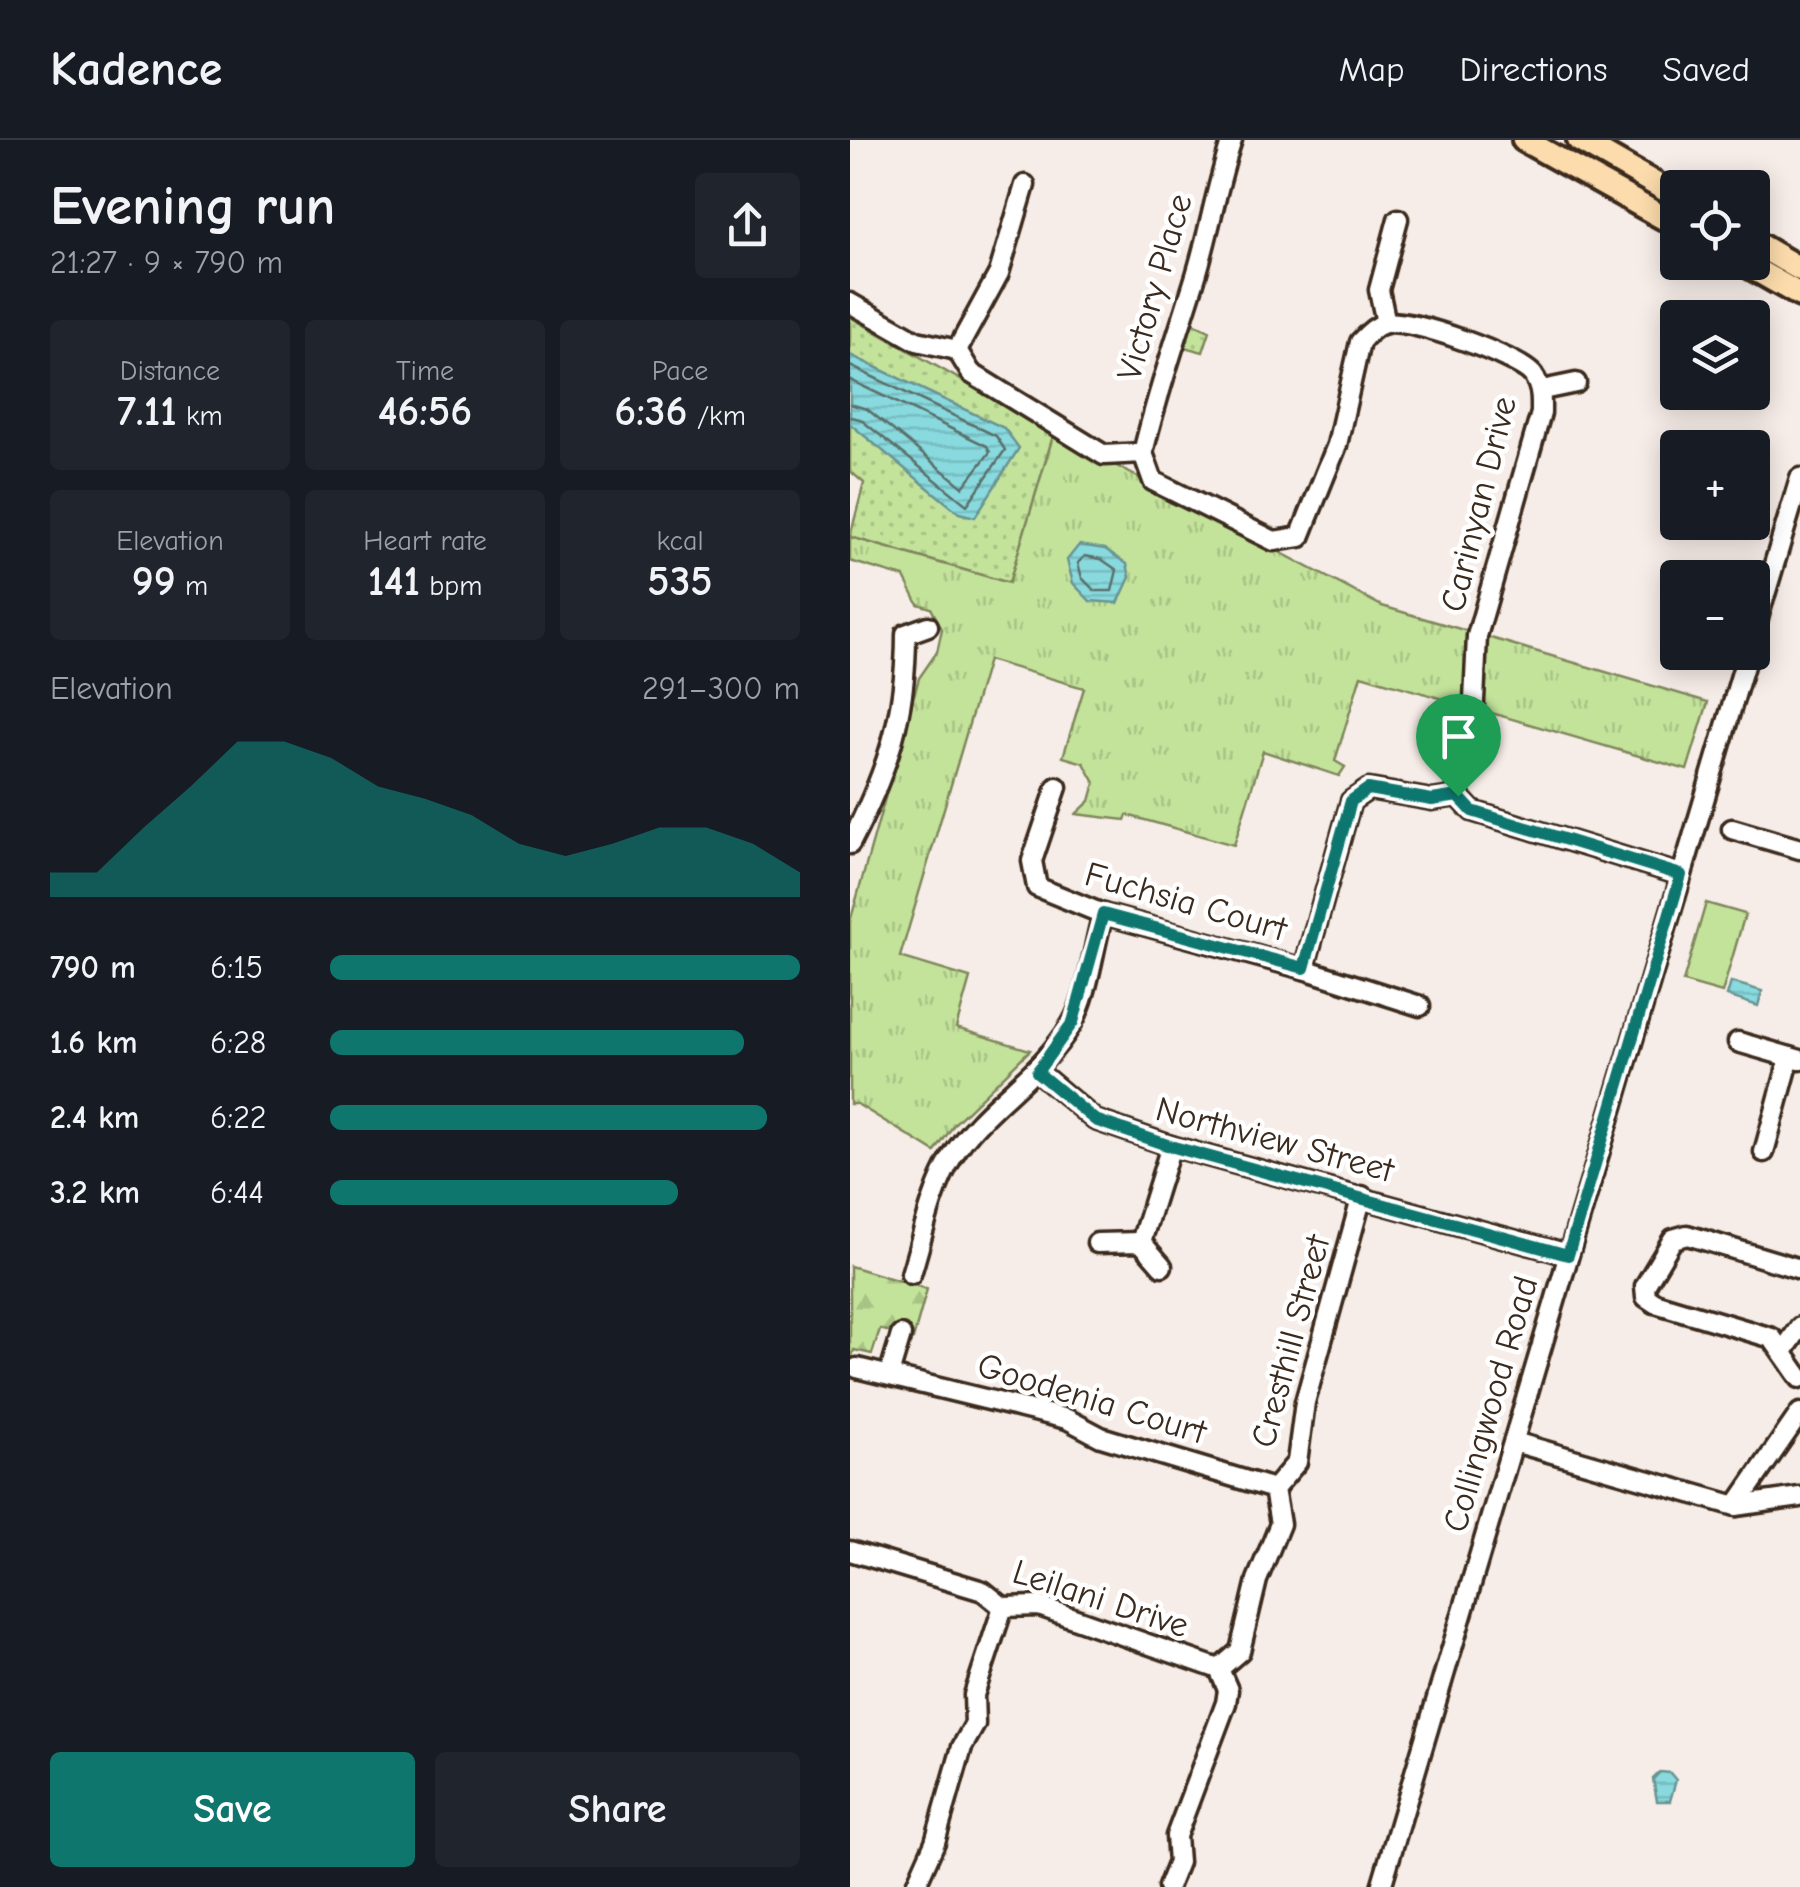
<!DOCTYPE html>
<html lang="en">
<head>
<meta charset="utf-8">
<style>
	:root { --surface:#171b24; --page:#20242c; --text:#f1f3f6; --muted:#9ea1a6; --line:#363941; --accent:#0f766e }
	body { margin:0; font-family:"Comic Neue",sans-serif; background:var(--page); color:var(--text); height:100vh; display:flex; flex-direction:column; font-size:38px; white-space:nowrap }
	* { box-sizing:border-box; margin:0 }
	p { font-size:32px; color:var(--muted) }
	.icon { flex:none; width:55px; height:55px; fill:none; stroke:currentColor; stroke-width:2; stroke-linecap:round; stroke-linejoin:round }
	.map { position:relative; flex:1; overflow:hidden }
	.details { display:flex; flex-direction:column; background:var(--surface); width:850px }
	.details>* { flex:none }
	.buttons { position:absolute; left:810px; top:30px; display:grid; gap:20px }
	.buttons a { display:grid; place-items:center; width:110px; height:110px; border-radius:10px; background:var(--surface); box-shadow:0 5px 25px #0003; font-size:50px }
	.pin { position:absolute; display:grid; place-items:center; width:85px; height:85px; color:#fff; margin:-102px -42px; border-radius:50% 50% 50% 0; rotate:-45deg; box-shadow:0 0 10px #0007 }
	.pin .icon { rotate:45deg }
	.round { display:grid; place-items:center; flex:none; width:105px; height:105px; border-radius:10px; background:var(--page) }
	.head { display:flex; align-items:center; justify-content:space-between; height:170px; padding:0 50px }
	h1 { font-size:55px; font-weight:700; line-height:75px }
	.stats { display:grid; grid-template-columns:repeat(3,1fr); gap:15px; height:170px; padding:10px 50px }
	.stats div { display:grid; align-content:center; border-radius:10px; background:var(--page); text-align:center }
	.stats b { font-size:42px; font-weight:700 }
	.stats small { font-size:28px; font-weight:400 }
	.stats p { font-size:28px }
	.chart { height:280px; padding:20px 50px }
	.chart p { display:flex; justify-content:space-between }
	.chart svg { width:100%; height:180px; margin-top:10px; fill:var(--accent); opacity:.7 }
	.button { display:flex; gap:20px; margin-top:auto; padding:20px 50px }
	.button a { flex:1; height:115px; border-radius:10px; background:var(--accent); color:#fff; font-size:40px; font-weight:700; line-height:115px; text-align:center }
	.button a+a { background:var(--page); color:var(--text) }
	ul { padding:0 50px; list-style:none; font-size:32px }
	li { display:grid; grid-template-columns:160px 120px 1fr; align-items:center; height:75px }
	li i { height:25px; border-radius:12px; background:var(--accent) }
	header { display:flex; align-items:center; gap:60px; box-sizing:border-box; height:140px; padding:0 50px; background:var(--surface); border-bottom:2px solid var(--line) }
	header strong { font-size:48px }
	nav { display:flex; gap:55px; margin-inline-start:auto; font-size:35px }
	main { display:flex; flex:1; min-height:0 }
	.map>svg:first-child { display:block }
	.grass { fill:url(#grass-dots); stroke:#7f865c; stroke-width:2.5 }
	.forest { fill:url(#forest-firs); stroke:#7f865c; stroke-width:2.5 }
	.park { fill:url(#park-tufts); stroke:#7f865c; stroke-width:2.5 }
	.pitch { fill:#c3e39b; stroke:#7f865c; stroke-width:2.5 }
	.water { fill:url(#water-rules); stroke:#699492; stroke-width:2.5 }
	.lines { fill:none; stroke-linecap:round; stroke-linejoin:round }
	.shore { stroke:#5a706b; stroke-width:2.5 }
	.minor-casing { stroke:#3b2a1e; stroke-width:25 }
	.major-casing { stroke:#3b2a1e; stroke-width:30 }
	.minor { stroke:#fff; stroke-width:18 }
	.major { stroke:#fcdcac; stroke-width:22 }
	.route-casing { stroke:#fff; stroke-width:20 }
	.route { stroke:#0f766e; stroke-width:12 }
	.labels { text-anchor:middle; stroke-width:9; stroke-linejoin:round; paint-order:stroke }
	.street-label { font-size:35px; fill:#3b2a1e; stroke:#fff }
</style>
</head>
<body>
<header>
<strong>Kadence</strong>
<nav><a>Map</a><a>Directions</a><a>Saved</a></nav>
</header>
<main>
<section class="details">
<div class="head"><div><h1>Evening run</h1><p>21:27 · 9 × 790 m</p></div><a class="round"><svg class="icon" aria-label="share" viewBox="0 0 24 24"><path d="M12 15V3M7 8l5-5 5 5M5 13v7h14v-7"/></svg></a></div>
<div class="stats">
<div><p>Distance</p><b>7.11<small> km</small></b></div>
<div><p>Time</p><b>46:56</b></div>
<div><p>Pace</p><b>6:36<small> /km</small></b></div>
</div>
<div class="stats">
<div><p>Elevation</p><b>99<small> m</small></b></div>
<div><p>Heart rate</p><b>141<small> bpm</small></b></div>
<div><p>kcal</p><b>535</b></div>
</div>
<div class="chart"><p><span>Elevation</span>291–300 m</p>
<svg viewBox="0 0 160 44" preserveAspectRatio="none"><path d="M0 44V38L10 38L20 27L30 17L40 6L50 6L60 10L70 17L80 20L90 24L100 31L110 34L120 31L130 27L140 27L150 31L160 38V44z"/></svg>
</div>
<ul>
<li><b>790 m</b>6:15<i style="width:100%"></i></li>
<li><b>1.6 km</b>6:28<i style="width:88%"></i></li>
<li><b>2.4 km</b>6:22<i style="width:93%"></i></li>
<li><b>3.2 km</b>6:44<i style="width:74%"></i></li>
</ul>
<div class="button"><a>Save</a><a>Share</a></div>
</section>
<div class="map">
<svg width="950" height="1747" viewBox="0 0 950 1747">
	<defs>
		<pattern id="grass-dots" width="8" height="8" patternUnits="userSpaceOnUse" patternTransform="scale(2.5)"><rect width="8" height="8" fill="#c3e39b"/><path d="M2 2h.1M6 6h.1" fill="none" stroke="#a8c385" stroke-width="1.8" stroke-linecap="round"/></pattern>
		<pattern id="forest-firs" width="22" height="20" patternUnits="userSpaceOnUse" patternTransform="scale(2.5)"><rect width="22" height="20" fill="#c3e39b"/><path d="M5 1l3.5 6h-7zM16 11l3.5 6h-7z" fill="#a8c385"/></pattern>
		<pattern id="park-tufts" width="24" height="20" patternUnits="userSpaceOnUse" patternTransform="scale(2.5)"><rect width="24" height="20" fill="#c3e39b"/><path d="M3 7l-1-3M5 7V3M7 7l1-3M15 17l-1-3M17 17v-4M19 17l1-3" fill="none" stroke="#a8c385"/></pattern>
		<pattern id="water-rules" width="6" height="5" patternUnits="userSpaceOnUse" patternTransform="scale(2.5)"><rect width="6" height="5" fill="#88dadf"/><path d="M0 2.5h6" fill="none" stroke="#76bbbf"/></pattern>
	</defs>
	<rect width="100%" height="100%" fill="#f7ede8"/>
	<filter id="ink" filterUnits="userSpaceOnUse"><feTurbulence type="fractalNoise" baseFrequency=".01" numOctaves="2"/><feDisplacementMap in="SourceGraphic" scale="20" xChannelSelector="R" yChannelSelector="G"/><feConvolveMatrix kernelMatrix="1 2 1 2 8 2 1 2 1" color-interpolation-filters="sRGB"/></filter>
	<g filter="url(#ink)">
		<!-- grass -->
		<g class="grass">
			<polygon points="0,177 204,293 159,443 0,397 14,343 0,331"/>
			<polygon points="340,182 360,191 353,212 330,206"/>
		</g>
		<!-- forest -->
		<polygon class="forest" points="0,1126 77,1149 63,1199 30,1189 22,1214 4,1210 0,1223"/>
		<!-- park -->
		<polygon class="park" points="204,293 532,466 858,562 837,630 511,535 485,621 495,627 489,636 413,611 384,705 277,675 275,680 226,674 240,661 245,643 234,623 213,617 234,548 138,520 50,817 120,838 106,888 180,910 105,983 85,1012 7,964 0,964 0,782 69,538 87,512 92,489 81,468 68,464 54,437 0,421 0,397 159,443"/>
		<!-- pitch -->
		<polygon class="pitch" points="856,763 895,774 872,853 833,842"/>
		<!-- water -->
		<g class="water">
			<polygon points="0,215 154,288 169,308 125,377 109,373 0,284"/>
			<polygon points="229,405 255,409 277,424 280,437 268,463 240,461 223,443 217,420"/>
			<polygon points="881,842 912,851 908,866 877,856"/>
			<polygon points="810,1632 820,1633 826,1640 820,1661 807,1661 803,1639"/>
		</g>
		<g class="lines">
			<!-- shore -->
			<g class="shore">
				<polyline points="0,226 146,296 155,310 117,365 10,279 0,277"/>
				<polyline points="0,240 137,306 140,312 113,347 17,269 0,264"/>
				<polygon points="235,416 251,419 267,430 262,451 245,451 232,438 228,423"/>
			</g>
			<defs>
				<g id="minor">
					<path d="M 0,163 L 67,201 L 107,210 L 121,233 L 254,315 L 293,313 L 303,341 L 424,401 L 450,397 L 487,305 L 510,202 C 517,194 525,186 535,183 C 559,177 669,217 683,235 C 692,248 691,258 691,273 L 627,496 L 623,582 L 607,640 L 608,656"/>
					<polyline points="536,183 529,150 548,79"/>
					<polyline points="107,210 149,133 175,45"/>
					<polyline points="692,250 726,243"/>
					<path d="M 293,313 C 307,254 326,200 344,142 C 359,95 366,47 382,0"/>
					<polyline points="902,498 950,338"/>
					<polyline points="207,647 182,721 187,747 253,774 454,829 570,866"/>
					<polyline points="882,689 950,709"/>
					<path d="M 0,704 C 37,632 56,576 56,494 L 78,486"/>
					<polyline points="454,829 501,661 519,649 582,660 608,656 622,671 831,735"/>
					<polyline points="888,902 950,920"/>
					<polyline points="187,931 245,980 321,1006 718,1115"/>
					<polyline points="914,1012 940,917"/>
					<polyline points="291,1102 321,1006"/>
					<polyline points="247,1103 291,1102 312,1126"/>
					<polyline points="950,1129 837,1095 823,1099 795,1146 796,1157 805,1163 922,1198 950,1238"/>
					<path d="M 61,1134 C 73,1096 81,1052 102,1017 C 133,966 190,937 221,885 C 239,855 243,808 253,774"/>
					<polyline points="934,1210 950,1187"/>
					<polyline points="7,1228 217,1279 251,1297 424,1349"/>
					<polyline points="39,1235 51,1195"/>
					<polyline points="664,1302 886,1366 950,1357"/>
					<polyline points="886,1366 950,1273"/>
					<polyline points="0,1411 133,1451 153,1467 189,1466 369,1529"/>
					<polyline points="65,1747 85,1702 112,1607 125,1584 124,1555 153,1467"/>
					<polyline points="318,1747 328,1722 326,1696 376,1563 378,1550 369,1529 390,1511 407,1440 430,1384 424,1349 447,1322 455,1262 512,1056"/>
					<polyline points="531,1747 898,512"/>
				</g>
				<g id="major">
					<polyline points="674,0 828,86"/>
					<polyline points="729,0 828,57"/>
					<polyline points="902,101 950,129"/>
					<polyline points="892,122 950,155"/>
				</g>
			</defs>
			<!-- minor casing -->
			<use href="#minor" class="minor-casing"/>
			<!-- major casing -->
			<use href="#major" class="major-casing"/>
			<!-- minor -->
			<use href="#minor" class="minor"/>
			<!-- major -->
			<use href="#major" class="major"/>
		</g>
	</g>
	<g class="lines" filter="url(#ink)">
		<defs>
			<polygon id="route" points="518,649 582,660 608,656 622,671 831,735 718,1115 320,1006 245,980 187,932 223,882 253,774 454,828 501,661"/>
		</defs>
		<!-- route casing -->
		<use href="#route" class="route-casing"/>
		<!-- route -->
		<use href="#route" class="route"/>
	</g>
	<g class="labels">
		<!-- street labels -->
		<g class="street-label">
			<text transform="translate(304 147) rotate(-74)" y="12">Victory Place</text>
			<text transform="translate(628 364) rotate(-76)" y="12">Carinyan Drive</text>
			<text transform="translate(336 761) rotate(16)" y="12">Fuchsia Court</text>
			<text transform="translate(425 999) rotate(15)" y="12">Northview Street</text>
			<text transform="translate(440 1201) rotate(-75)" y="12">Cresthill Street</text>
			<text transform="translate(242 1258) rotate(17)" y="12">Goodenia Court</text>
			<text transform="translate(640 1264) rotate(-74)" y="12">Collingwood Road</text>
			<text transform="translate(251 1458) rotate(18)" y="12">Leilani Drive</text>
		</g>
	</g>
</svg>
<div class="buttons">
<a><svg class="icon" aria-label="locate" viewBox="0 0 24 24"><circle cx="12" cy="12" r="6"/><path d="M12 2v4M12 18v4M2 12h4M18 12h4"/></svg></a>
<a><svg class="icon" aria-label="layers" viewBox="0 0 24 24"><path d="M12 4l9 5-9 5-9-5zM3 14l9 5 9-5"/></svg></a>
<a>+</a>
<a>−</a>
</div>
<div class="pin" style="left:608px;top:656px;background:#1e9e55"><svg class="icon" aria-label="arrive" viewBox="0 0 24 24"><path d="M6 21V4h12l-3 4 3 4H6"/></svg></div>
</div>
</main>
</body>
</html>
